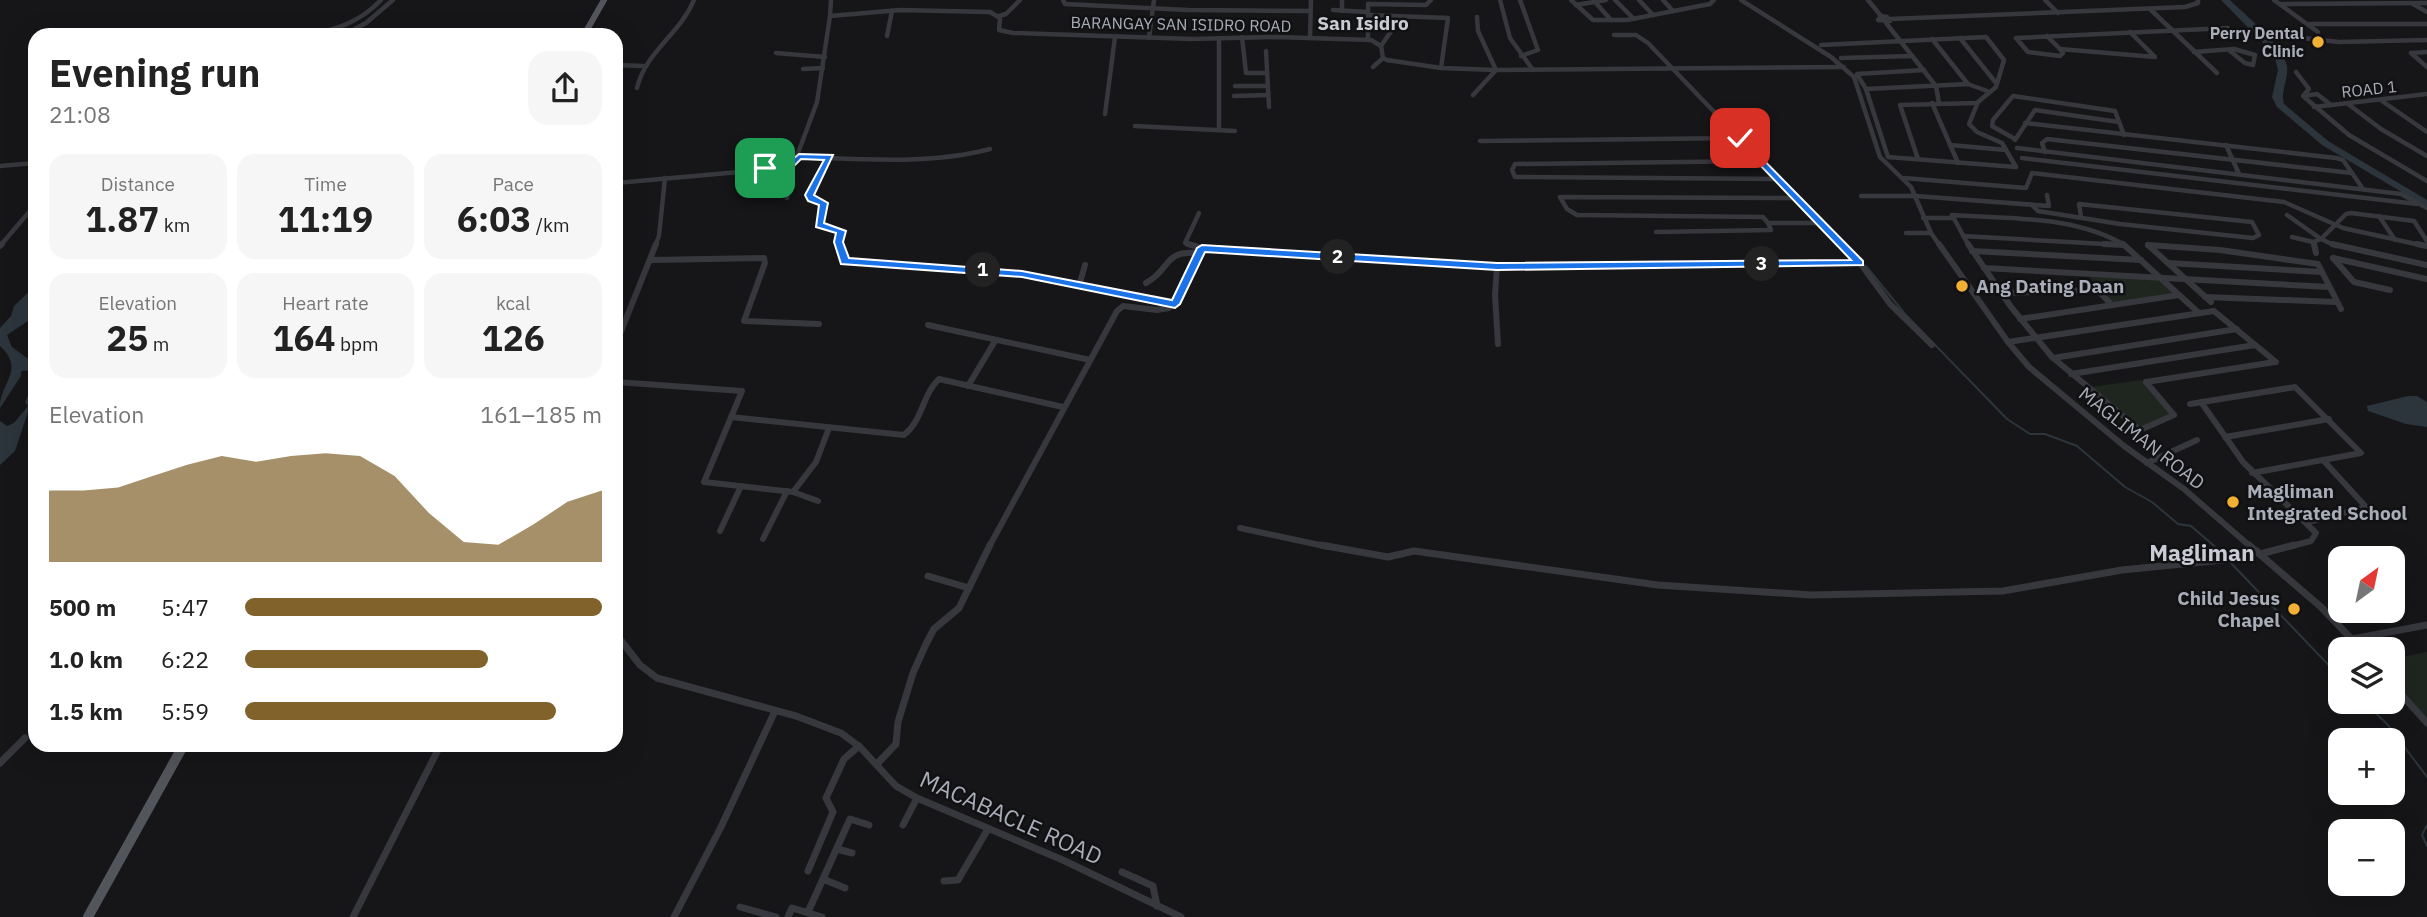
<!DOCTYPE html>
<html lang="en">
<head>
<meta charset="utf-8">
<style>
	:root { --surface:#fff; --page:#f6f6f6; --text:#222; --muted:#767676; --accent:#80622a }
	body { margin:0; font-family:"IBM Plex Sans",sans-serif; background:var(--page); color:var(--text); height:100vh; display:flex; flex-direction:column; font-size:26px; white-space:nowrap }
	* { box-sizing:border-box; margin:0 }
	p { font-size:23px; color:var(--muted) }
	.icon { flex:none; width:38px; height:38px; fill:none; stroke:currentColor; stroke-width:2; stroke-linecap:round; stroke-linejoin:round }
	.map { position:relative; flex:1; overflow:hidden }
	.sheet { position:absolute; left:28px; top:28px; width:595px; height:724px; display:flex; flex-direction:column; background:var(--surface); border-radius:21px; box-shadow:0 7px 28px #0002 }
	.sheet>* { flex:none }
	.needle { width:46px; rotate:33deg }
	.buttons { position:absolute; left:2328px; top:546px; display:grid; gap:14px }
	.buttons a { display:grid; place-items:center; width:77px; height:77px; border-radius:14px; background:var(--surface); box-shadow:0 7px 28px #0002; font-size:35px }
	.pin { position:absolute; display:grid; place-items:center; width:60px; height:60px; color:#fff; margin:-30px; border-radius:14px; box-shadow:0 4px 10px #0006 }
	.km { position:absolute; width:35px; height:35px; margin:-18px; border-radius:50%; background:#222; color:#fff; font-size:19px; line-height:35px; text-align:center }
	.round { display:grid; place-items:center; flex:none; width:74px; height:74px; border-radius:21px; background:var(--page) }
	.overview { display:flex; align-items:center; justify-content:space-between; height:119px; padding:0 21px }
	h1 { font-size:38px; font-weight:700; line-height:52px }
	.figures { display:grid; grid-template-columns:repeat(3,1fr); gap:10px; height:119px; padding:7px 21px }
	.figures div { display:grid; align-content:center; border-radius:18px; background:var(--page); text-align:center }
	.figures b { font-size:35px; font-weight:700 }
	.figures small { font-size:19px; font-weight:400 }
	.figures p { font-size:19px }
	.chart { height:196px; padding:14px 21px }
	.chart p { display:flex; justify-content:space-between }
	.chart svg { width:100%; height:126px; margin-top:7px; fill:var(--accent); opacity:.7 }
	ul { padding:0 21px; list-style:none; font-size:23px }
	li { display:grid; grid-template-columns:112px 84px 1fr; align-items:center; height:52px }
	li i { height:18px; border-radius:9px; background:var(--accent) }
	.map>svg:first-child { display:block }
	.green { fill:#1e261f }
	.water { fill:#2c353c }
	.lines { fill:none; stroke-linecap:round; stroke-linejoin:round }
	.stream { stroke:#2c353c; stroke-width:2 }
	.river { fill:#2c353c; fill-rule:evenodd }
	.minor-far2 { stroke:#37383d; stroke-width:4.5 }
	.minor-far1 { stroke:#37383d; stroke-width:6 }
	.minor { stroke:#37383d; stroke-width:7 }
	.major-far1 { stroke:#53555c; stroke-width:6 }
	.major { stroke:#53555c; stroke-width:10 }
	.route { fill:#1a73e8; stroke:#fff; stroke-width:2 }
	.poi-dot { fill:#f2b134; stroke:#111113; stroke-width:2.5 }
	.labels { text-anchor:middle; stroke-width:5; stroke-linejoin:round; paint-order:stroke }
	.far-street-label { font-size:16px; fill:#a8adb8; stroke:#111113 }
	.far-poi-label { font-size:16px; font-weight:bold; fill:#a8adb8; stroke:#111113; text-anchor:end }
	.far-quarter-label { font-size:19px; font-weight:bold; fill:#c9ccd4; stroke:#111113 }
	.poi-label { font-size:19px; font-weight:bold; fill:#a8adb8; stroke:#111113; text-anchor:start }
	.street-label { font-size:19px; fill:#a8adb8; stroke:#111113 }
	.quarter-label { font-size:23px; font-weight:bold; fill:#c9ccd4; stroke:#111113 }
	.near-street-label { font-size:23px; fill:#a8adb8; stroke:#111113 }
</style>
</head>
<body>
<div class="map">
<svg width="2427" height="917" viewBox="0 0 2427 917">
	<rect width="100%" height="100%" fill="#161618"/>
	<!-- green -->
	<g class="green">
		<polygon points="2089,277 2159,279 2175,294 2111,303"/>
		<polygon points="2141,380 2171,414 2141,427 2091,387"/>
		<polygon points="2427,652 2427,723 2392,684 2392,659"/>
	</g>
	<!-- water -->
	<g class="water">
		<path d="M 35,286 L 35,308 L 28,321 L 7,335 L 12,347 L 35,364 L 35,370 L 21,371 L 21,376 L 0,408 C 0,382 26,370 0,346 L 0,328 L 11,316 L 14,306 Z"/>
		<polygon points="35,381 35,391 15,451 0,465 0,421 7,426 14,423 28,406 25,402"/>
		<polygon points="2408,396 2417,396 2427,402 2427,427 2406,424 2368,411 2367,406"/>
	</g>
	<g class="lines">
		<!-- stream -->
		<g class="stream">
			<polyline points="1866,266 1905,314 2007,419 2030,434 2045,434 2077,446 2125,487 2152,502 2178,524 2191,526 2227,557"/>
			<polyline points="2230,562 2340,677"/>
			<polyline points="2364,702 2388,725 2427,777"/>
			<polyline points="2427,825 2422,835 2427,846"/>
		</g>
		<!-- river -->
		<path class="river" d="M 2221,0 L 2230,0 C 2246,16 2283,45 2287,66 C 2289,79 2280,91 2284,104 L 2328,141 L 2427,200 L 2427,207 L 2322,145 L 2277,107 L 2272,97 L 2278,70 L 2274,54 Z"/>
		<!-- minor-far2 -->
		<g class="minor-far2">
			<polyline points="831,0 830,16 900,10 990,12 1000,18 999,30 1013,33 1192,39 1276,37 1371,40 1381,46 1383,58 1387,60 1441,68 1496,70 1844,67"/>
			<polyline points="1063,0 1065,4 1188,10 1310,11"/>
			<polyline points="1342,0 1342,11"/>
			<polyline points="1500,0 1510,38 1533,70"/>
			<polyline points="1520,0 1538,50 1521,56"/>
			<polyline points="1571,0 1593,20 1627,20 1710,4 1714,0"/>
			<polyline points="1615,0 1634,19"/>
			<polyline points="1639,0 1653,15"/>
			<polyline points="1663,0 1673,11"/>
			<polyline points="1741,0 1831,57 1854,77 1880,157 1911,187 1931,233 1940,246"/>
			<polyline points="1868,0 1881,16"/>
			<polyline points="2045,0 2058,13"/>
			<polyline points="2274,0 2318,32"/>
			<polyline points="1595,2 1611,20"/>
			<polyline points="2281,4 2427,3"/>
			<polyline points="2413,4 2427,12"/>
			<polyline points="1576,5 1606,0"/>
			<polyline points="2150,9 2217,73"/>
			<polyline points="1333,10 1368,12"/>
			<polyline points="1368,15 1448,18 1441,68"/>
			<polyline points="999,16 1006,14 1020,0"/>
			<polygon points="1881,16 1887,17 1890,21 1878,20"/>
			<polyline points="1890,19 2185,7 2198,3 2198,0"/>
			<polyline points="1886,23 1936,86 1939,103"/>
			<polyline points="2309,24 2427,24"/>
			<path d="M 303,35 C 334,31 359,23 381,0"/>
			<polyline points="344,35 366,23 393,0"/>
			<polyline points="1614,35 1636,35 1648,43 1843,246"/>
			<polyline points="887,36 892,11"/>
			<polyline points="2047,36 2060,49 2155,57 2130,32"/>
			<polyline points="1242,37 1246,73 1267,73"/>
			<polyline points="1149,38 1154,0"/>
			<polyline points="1219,38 1219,129"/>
			<polyline points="1310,38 1311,0"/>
			<polyline points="1960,38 1996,83"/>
			<polyline points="2303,38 2339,42 2427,40"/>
			<polyline points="1932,39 1968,84"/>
			<polyline points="1368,40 1368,4 1426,5 1431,0"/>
			<polyline points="1821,45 1986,37 2004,60 1996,87 1978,102 1969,124 1977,132 2002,143 2016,167"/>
			<polyline points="1381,46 1394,27"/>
			<polyline points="2060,49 2063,53 2060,56 2028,52 2016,38 2228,28"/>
			<polyline points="1266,51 1269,107"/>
			<polyline points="2194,52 2234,49 2255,55 2253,65 2245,63 2230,51"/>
			<polyline points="776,53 825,57"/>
			<polyline points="2411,53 2427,67"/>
			<polyline points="2411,53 2427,52"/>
			<polyline points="1841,58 1912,56"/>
			<polyline points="616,65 643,66"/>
			<polyline points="1373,67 1383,58"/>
			<polyline points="803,69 823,68"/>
			<polyline points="2296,72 2309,89 2304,95"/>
			<polyline points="1857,74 1924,70"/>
			<polyline points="1858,76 1866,89 1888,157 2016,167"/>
			<polyline points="1235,86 1268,86"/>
			<path d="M 637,88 C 646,51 680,34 694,0"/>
			<polyline points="1866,89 1968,84 1987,91"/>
			<polyline points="1473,95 1496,70 1478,31 1477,17"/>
			<polyline points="1234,96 1268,95"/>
			<polyline points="2382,101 2427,132"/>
			<polyline points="1932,103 1958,163"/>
			<polyline points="2348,104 2381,129 2427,156"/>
			<polyline points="2331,105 2317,94 2303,96 2349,135 2427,181"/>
			<polyline points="2314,107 2427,94"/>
			<polyline points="1105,114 1115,37"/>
			<polyline points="2025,123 2336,158 2343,160 2363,189"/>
			<polyline points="1135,126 1235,131"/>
			<polyline points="2015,139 1992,126 1993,120 2013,96 2115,111 2124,135"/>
			<polyline points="2015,140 2035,110 2119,122"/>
			<polyline points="1480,141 1740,138"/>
			<polyline points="1950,145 2006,150"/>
			<polyline points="2226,145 2239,174"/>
			<polyline points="2017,148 2401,194 2427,208"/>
			<polyline points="2045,152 2042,143 2047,139 2352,173"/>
			<path d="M 799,157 C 861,159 930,165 990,149"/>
			<polyline points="830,157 809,195 824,203 819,225 841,231 840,246"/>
			<polyline points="2022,158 2417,204"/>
			<polyline points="1918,159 1900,105 1977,103"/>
			<polyline points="1762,161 1515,164 1512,170 1515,177 1779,179"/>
			<polyline points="0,166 35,163"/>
			<polyline points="1904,178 2026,188 2032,173 2284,202 2343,228 2425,246"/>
			<polyline points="616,183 783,168 794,164 817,102 830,16"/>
			<polyline points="1861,196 1916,196 2049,206 2047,195"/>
			<polyline points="787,198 792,174 790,167"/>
			<polyline points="1797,198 1560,197 1567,209 1577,215 1763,217 1768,223 1822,223"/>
			<polyline points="2032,205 2038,211 2120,224 2253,238 2259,235 2252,222 2079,204 2081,217"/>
			<polyline points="2287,215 2321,239 2336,246"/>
			<polyline points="2379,216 2395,240"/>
			<polyline points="1923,218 1953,218"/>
			<polyline points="1656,232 1771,230 1768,223"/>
			<polyline points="1906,233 1931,233"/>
			<polyline points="1963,236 2123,245"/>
			<polyline points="2292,237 2313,242"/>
			<polyline points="2148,245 2158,246"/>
			<polyline points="0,246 35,205"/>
			<polyline points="655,246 659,236 665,178"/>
			<polyline points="1194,246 1185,243 1199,213"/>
			<path d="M 1969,246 L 1952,215 C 2008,219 2076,215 2126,246"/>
			<polyline points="2314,246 2313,242 2321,239 2346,214 2351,213 2414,221 2427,241"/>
		</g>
		<!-- minor-far1 -->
		<g class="minor-far1">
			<polyline points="840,244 844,261 1022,274 1175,304"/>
			<polyline points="1188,244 1202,248"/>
			<polyline points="1842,244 1860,263 1890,304 1932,345"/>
			<polyline points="1939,244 2008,342 2029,367 2124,446 2184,489 2251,547"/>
			<polyline points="1968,244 2011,307 2052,357 2140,430 2174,415 2146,382"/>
			<polyline points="2104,244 2123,245"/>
			<polyline points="2123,244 2199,313"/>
			<polyline points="2314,244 2316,253"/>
			<polyline points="2332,244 2427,265"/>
			<polyline points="2417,244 2427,246"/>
			<polyline points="2148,245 2220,250 2318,264 2341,309"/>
			<polyline points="2148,245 2211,302"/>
			<polyline points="0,246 2,244"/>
			<polyline points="1972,251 2141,260"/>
			<polyline points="2333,258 2427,279"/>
			<polyline points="2333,258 2354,282 2390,290"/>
			<polyline points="651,260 764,258 765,263 744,321 819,324"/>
			<polyline points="2168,263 2322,272"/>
			<polyline points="1497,266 1495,295 1498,344"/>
			<polyline points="1984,268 2329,287"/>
			<path d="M 1146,283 C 1172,269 1162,250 1199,253"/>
			<polyline points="1079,286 1085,265"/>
			<polyline points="2003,293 2097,290 2112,305"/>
			<polyline points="2205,297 2336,302"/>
			<polyline points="2020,319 2179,295"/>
			<polyline points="928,325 1090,360"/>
			<polyline points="2008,342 2214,311 2276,362"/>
			<polyline points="616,344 656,244"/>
			<polyline points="2053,358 2237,329"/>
			<polyline points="2071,374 2255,345"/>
			<polyline points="616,382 742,391 704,482 793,492 818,501"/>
			<polyline points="2146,382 2275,362"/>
			<polyline points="968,386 995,341"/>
			<polyline points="2201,402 2243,462 2316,533 2311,541 2288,547"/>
			<polyline points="2190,404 2295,387 2361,453 2252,473"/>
			<path d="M 731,417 L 904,435 C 923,420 922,395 939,379 L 1063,407"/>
			<polyline points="2225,437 2329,419"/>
			<polyline points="2147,463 2197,440"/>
			<polyline points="793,492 816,462 829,428"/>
			<polyline points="2308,522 2366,507 2323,460"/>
			<polyline points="1240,528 1329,547"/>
			<polyline points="720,531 741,486"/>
			<polyline points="763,539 787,491"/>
			<polyline points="989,547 1117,311 1123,306 1157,310 1169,308 1186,285 1202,248 1497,266 1860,263"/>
		</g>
		<!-- minor -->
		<g class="minor">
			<polyline points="1321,545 1388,557 1414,551 1658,585 1811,595 2003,591 2122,570 2223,560 2257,551"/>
			<polyline points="2249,545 2321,607 2361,649"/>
			<polyline points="2260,554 2294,545"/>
			<polyline points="928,576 969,588"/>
			<polyline points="616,634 640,665 657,678 796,716 841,733 860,747 896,786 917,798 1065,861 1181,917"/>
			<polyline points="2352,639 2427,625"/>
			<polyline points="2392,684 2427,723"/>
			<polyline points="0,763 25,738"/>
			<polyline points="877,764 896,744 898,722 913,673 926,644 934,629 959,608 990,545"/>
			<polyline points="903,825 917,798"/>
			<polyline points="837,849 852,853"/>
			<polyline points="808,871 833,812 826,798 844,759 859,746"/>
			<polyline points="1122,872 1153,886 1157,906"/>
			<polyline points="823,879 845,888"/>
			<polyline points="944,881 958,880 988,829"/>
			<polyline points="740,907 776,917"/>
			<polyline points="808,912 850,819 869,825"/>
			<polyline points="353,917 440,746"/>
			<polyline points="674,917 721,827 775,711"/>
			<polyline points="788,917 792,908 822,917"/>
		</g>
		<!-- major-far1 -->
		<polyline class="major-far1" points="584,35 604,0"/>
		<!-- major -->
		<polyline class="major" points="88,917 183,746"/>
	</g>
	<!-- route -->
	<polygon class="route" points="1740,136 1863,261 1863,265 1497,270 1205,252 1180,304 1175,308 1022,277 841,264 834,242 836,233 816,227 819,205 808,201 805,195 824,160 801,159 790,170 765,171 760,168 765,165 787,164 799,154 833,155 814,195 828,203 824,223 846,231 843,242 849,258 1022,271 1172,300 1197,248 1202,245 1497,263 1851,260 1736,140 1736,137"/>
	<!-- markers -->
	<g class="poi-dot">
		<circle cx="2318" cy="42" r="7"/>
		<circle cx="1962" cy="286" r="7"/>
		<circle cx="2233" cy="502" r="7"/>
		<circle cx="2294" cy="609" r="7"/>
	</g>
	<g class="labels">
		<!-- far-street labels -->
		<g class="far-street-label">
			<text transform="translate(1181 24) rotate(1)" y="6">BARANGAY SAN ISIDRO ROAD</text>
			<text transform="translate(2369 89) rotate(-6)" y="6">ROAD 1</text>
		</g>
		<!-- far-poi labels -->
		<g class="far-poi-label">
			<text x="2304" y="39">Perry Dental<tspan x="2304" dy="18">Clinic</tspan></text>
		</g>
		<!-- far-quarter labels -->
		<g class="far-quarter-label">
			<text x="1363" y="30">San Isidro</text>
		</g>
		<!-- poi labels -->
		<g class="poi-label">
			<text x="1976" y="293">Ang Dating Daan</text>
			<text x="2247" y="498">Magliman<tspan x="2247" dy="22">Integrated School</tspan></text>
			<text x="2280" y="605" text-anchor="end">Child Jesus<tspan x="2280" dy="22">Chapel</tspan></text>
		</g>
		<!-- street labels -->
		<g class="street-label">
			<text transform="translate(2142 438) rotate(38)" y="7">MAGLIMAN ROAD</text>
		</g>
		<!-- quarter labels -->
		<g class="quarter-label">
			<text x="2202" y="561">Magliman</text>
		</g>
		<!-- near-street labels -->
		<g class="near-street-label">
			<text transform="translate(1011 818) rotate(24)" y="8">MACABACLE ROAD</text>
		</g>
	</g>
</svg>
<div class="buttons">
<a><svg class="needle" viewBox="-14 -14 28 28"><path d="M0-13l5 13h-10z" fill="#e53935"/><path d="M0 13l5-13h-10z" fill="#767676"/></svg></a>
<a><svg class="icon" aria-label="layers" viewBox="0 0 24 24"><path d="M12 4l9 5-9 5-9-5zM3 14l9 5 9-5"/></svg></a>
<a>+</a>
<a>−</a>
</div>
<div class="pin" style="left:765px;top:168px;background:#1e9e55"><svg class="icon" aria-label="arrive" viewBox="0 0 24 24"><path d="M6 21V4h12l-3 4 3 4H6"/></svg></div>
<div class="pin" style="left:1740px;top:138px;background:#d93025"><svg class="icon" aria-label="check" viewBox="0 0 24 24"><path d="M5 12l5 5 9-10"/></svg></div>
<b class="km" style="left:983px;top:270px">1</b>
<b class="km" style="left:1338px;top:257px">2</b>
<b class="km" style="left:1762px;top:264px">3</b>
<section class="sheet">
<div class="overview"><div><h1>Evening run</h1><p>21:08</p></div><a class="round"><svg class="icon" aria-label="share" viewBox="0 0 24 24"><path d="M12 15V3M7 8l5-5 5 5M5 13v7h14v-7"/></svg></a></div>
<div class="figures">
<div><p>Distance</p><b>1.87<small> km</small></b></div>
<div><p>Time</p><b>11:19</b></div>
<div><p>Pace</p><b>6:03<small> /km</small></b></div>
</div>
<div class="figures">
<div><p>Elevation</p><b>25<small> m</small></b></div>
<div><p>Heart rate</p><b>164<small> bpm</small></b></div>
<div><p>kcal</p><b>126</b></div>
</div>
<div class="chart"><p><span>Elevation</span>161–185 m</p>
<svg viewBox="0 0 160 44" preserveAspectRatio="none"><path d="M0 44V19L10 19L20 18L30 14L40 10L50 7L60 9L70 7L80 6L90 7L100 14L110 27L120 37L130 38L140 31L150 23L160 19V44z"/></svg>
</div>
<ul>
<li><b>500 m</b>5:47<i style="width:100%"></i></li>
<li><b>1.0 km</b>6:22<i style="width:68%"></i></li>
<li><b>1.5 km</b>5:59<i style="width:87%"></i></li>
</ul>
</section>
</div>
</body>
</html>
